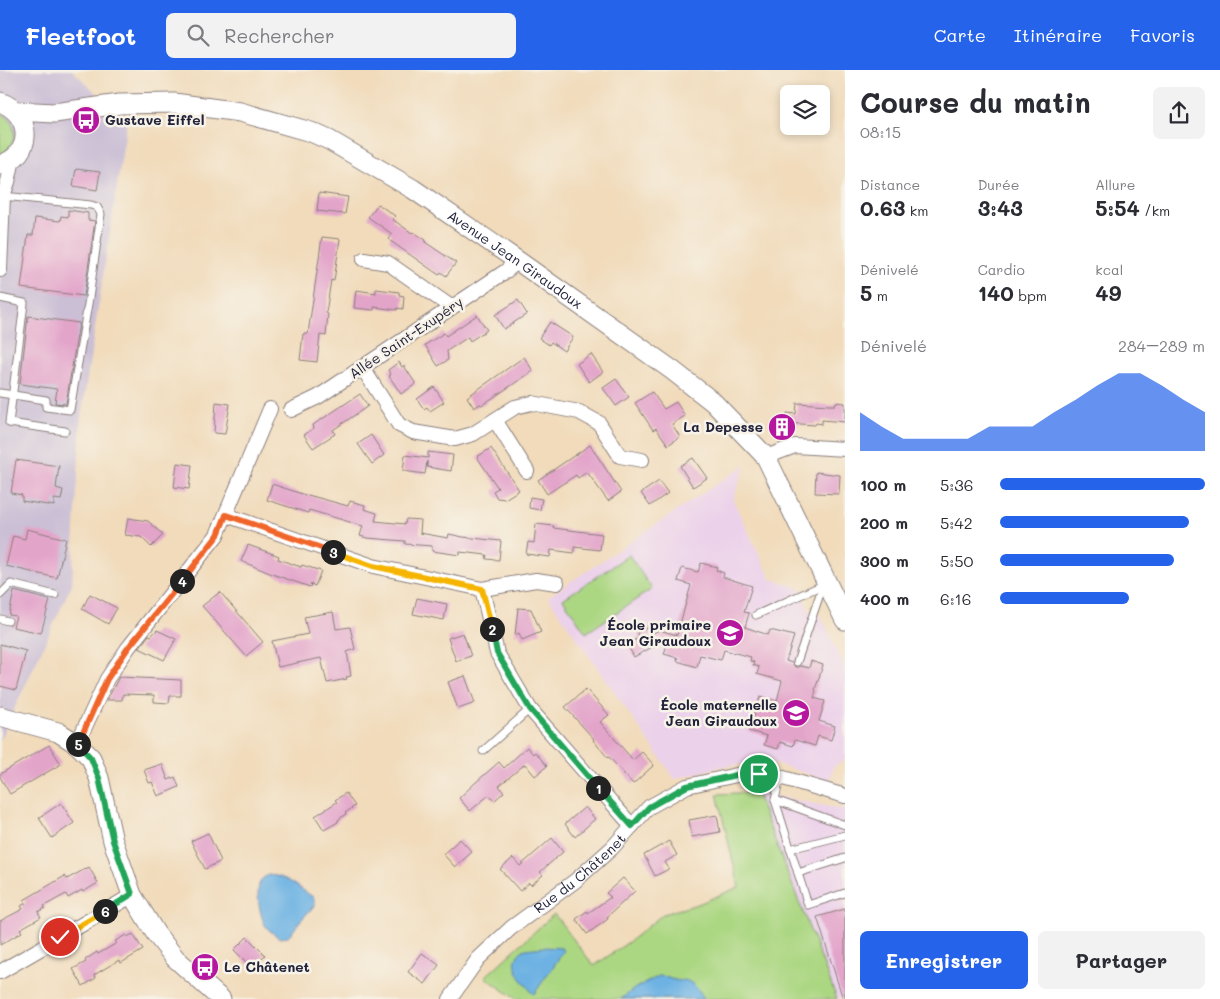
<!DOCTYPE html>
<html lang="fr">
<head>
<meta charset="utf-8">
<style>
	:root { --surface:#fff; --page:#f2f2f3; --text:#2b2b33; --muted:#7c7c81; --accent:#2563eb }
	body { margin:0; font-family:Mali,sans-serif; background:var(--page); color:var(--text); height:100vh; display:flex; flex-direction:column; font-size:19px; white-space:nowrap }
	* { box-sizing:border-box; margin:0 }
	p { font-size:16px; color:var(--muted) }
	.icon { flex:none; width:28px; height:28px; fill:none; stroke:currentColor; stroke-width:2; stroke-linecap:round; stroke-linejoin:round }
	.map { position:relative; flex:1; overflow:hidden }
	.drawer { display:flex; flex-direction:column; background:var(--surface); width:375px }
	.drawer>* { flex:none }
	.buttons { position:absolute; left:780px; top:15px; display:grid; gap:10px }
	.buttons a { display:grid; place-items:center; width:50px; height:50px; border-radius:8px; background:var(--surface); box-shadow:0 2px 8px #0003; font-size:25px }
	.pin { position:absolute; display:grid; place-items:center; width:42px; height:42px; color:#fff; margin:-21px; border:2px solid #fff; border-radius:50%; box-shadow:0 1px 5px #0007 }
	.km { position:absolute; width:25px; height:25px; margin:-12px; border-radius:50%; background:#222; color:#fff; font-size:14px; line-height:25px; text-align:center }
	.round { display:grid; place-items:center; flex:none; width:52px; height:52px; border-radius:8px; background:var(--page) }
	.head { display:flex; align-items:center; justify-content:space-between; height:85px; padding:0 15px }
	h1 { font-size:28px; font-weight:700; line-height:38px }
	.stats { display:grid; grid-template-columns:repeat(3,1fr); gap:8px; height:85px; padding:5px 15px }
	.stats div { display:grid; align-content:center }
	.stats b { font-size:21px; font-weight:700 }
	.stats small { font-size:14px; font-weight:400 }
	.stats p { font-size:14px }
	.chart { height:140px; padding:10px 15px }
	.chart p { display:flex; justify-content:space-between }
	.chart svg { width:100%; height:90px; margin-top:5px; fill:var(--accent); opacity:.7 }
	.action { display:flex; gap:10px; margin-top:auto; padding:10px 15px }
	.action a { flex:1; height:58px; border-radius:8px; background:var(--accent); color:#fff; font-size:20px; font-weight:700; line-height:58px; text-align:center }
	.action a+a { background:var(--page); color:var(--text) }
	ul { padding:0 15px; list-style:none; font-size:16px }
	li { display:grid; grid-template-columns:80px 60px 1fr; align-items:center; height:38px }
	li i { height:12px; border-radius:6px; background:var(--accent) }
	header { display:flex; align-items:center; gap:30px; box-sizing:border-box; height:70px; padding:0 25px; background:var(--accent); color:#fff }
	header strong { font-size:24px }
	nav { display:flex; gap:28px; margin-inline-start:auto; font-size:18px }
	.search { width:350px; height:45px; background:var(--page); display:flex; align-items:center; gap:12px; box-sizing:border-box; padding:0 18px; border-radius:8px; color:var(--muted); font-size:19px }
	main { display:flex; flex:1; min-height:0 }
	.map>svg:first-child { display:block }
	.built { fill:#ecd1ea }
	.industrial { fill:#cbbfd5 }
	.green { fill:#acd782; stroke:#677c5e }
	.water { fill:#6db2e3; stroke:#486a8f }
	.building { fill:#e3a4ca }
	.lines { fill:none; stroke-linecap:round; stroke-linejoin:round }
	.lane-casing { stroke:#8a7e7b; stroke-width:9 }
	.street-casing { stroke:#8a7e7b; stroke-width:16 }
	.secondary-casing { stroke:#8a7e7b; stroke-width:21 }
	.lane { stroke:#fff; stroke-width:7 }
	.street { stroke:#fff; stroke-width:14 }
	.secondary { stroke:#fff; stroke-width:19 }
	.split-1-casing { stroke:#fff; stroke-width:10 }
	.split-2-casing { stroke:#fff; stroke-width:10 }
	.split-3-casing { stroke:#fff; stroke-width:10 }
	.split-4-casing { stroke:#fff; stroke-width:10 }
	.split-5-casing { stroke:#fff; stroke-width:10 }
	.split-6-casing { stroke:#fff; stroke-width:10 }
	.split-7-casing { stroke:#fff; stroke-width:10 }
	.split-1 { stroke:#22a559; stroke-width:6 }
	.split-2 { stroke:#22a559; stroke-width:6 }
	.split-3 { stroke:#f5b400; stroke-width:6 }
	.split-4 { stroke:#f0652b; stroke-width:6 }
	.split-5 { stroke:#f0652b; stroke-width:6 }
	.split-6 { stroke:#22a559; stroke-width:6 }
	.split-7 { stroke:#f5b400; stroke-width:6 }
	.labels { text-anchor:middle; stroke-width:5; stroke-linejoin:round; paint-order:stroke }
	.poi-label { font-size:14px; font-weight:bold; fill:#22223b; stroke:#f7f3e8; text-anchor:end }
	.street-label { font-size:14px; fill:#22223b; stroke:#f7f3e8 }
</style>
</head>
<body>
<header>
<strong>Fleetfoot</strong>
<div class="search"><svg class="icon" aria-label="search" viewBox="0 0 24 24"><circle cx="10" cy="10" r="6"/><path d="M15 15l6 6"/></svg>Rechercher</div>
<nav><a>Carte</a><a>Itinéraire</a><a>Favoris</a></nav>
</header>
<main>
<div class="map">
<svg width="845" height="929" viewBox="0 0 845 929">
	<rect width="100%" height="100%" fill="#f7f3e8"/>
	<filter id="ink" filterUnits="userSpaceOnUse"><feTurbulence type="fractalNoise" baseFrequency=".02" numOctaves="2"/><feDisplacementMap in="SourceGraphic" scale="10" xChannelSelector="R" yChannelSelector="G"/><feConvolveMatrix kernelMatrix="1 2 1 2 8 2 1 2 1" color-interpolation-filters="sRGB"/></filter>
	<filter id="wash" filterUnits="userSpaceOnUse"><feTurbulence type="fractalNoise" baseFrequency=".0096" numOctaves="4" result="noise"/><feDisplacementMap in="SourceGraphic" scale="20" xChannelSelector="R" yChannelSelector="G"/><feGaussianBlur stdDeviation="1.12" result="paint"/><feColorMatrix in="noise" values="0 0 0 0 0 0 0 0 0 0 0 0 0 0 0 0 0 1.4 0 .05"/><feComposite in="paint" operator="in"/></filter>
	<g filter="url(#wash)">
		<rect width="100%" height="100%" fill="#f1dbbb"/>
		<!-- built -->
		<g class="built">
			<polygon points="745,395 733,430 771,509 799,518 809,541 820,544 845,598 845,690 834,696 829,711 768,691 719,697 675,709 548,527"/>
			<polygon points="756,722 845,740 845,927 837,929"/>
		</g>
		<!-- industrial -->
		<polygon class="industrial" points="0,0 72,0 127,52 81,347 72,514 0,670"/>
		<!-- green -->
		<g class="green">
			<path d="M 0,43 C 19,50 19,76 0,84 Z"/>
			<polygon points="629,485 652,519 586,563 563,529"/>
			<polygon points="756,722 837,929 516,929 485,907 554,844 594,896 630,871 663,844 698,834 739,817 717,724"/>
		</g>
		<!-- water -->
		<g class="water">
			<path d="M 268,805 C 286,805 299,818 313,827 L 315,831 L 314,836 L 301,850 L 293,861 L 287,867 L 280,868 C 274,864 269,861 265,855 C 260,845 254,818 262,809 C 263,808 267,806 268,805 Z"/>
			<path d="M 543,877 L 562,878 L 564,881 L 534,924 L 532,923 C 525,913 511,900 517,887 C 519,883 522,880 526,879 C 532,878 538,878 543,877 Z"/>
			<path d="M 659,906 C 665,906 669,909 675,910 C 678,911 680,911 683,910 C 692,910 701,922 704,929 L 621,929 L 634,919 Z"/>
		</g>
		<g id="blocks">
			<!-- building -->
			<g class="building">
				<polygon points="76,99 100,102 97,120 73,116"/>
				<polygon points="319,123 348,127 345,144 317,141"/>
				<polygon points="378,134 395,146 392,149 412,163 413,162 426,170 425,172 456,193 446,206 441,202 439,205 389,170 392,164 368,147"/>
				<polygon points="68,140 88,143 88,150 95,151 84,226 21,218 28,165 33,165 35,148 60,151 61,146 68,147"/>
				<polygon points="322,167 340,169 334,211 331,210 326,243 328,244 326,266 320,265 317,292 300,290 303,264 308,264"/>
				<polygon points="376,219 399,222 399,225 404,226 403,239 397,238 397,240 374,237 374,240 354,238 356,220 376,223"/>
				<polygon points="518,230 527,244 504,259 495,245"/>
				<polygon points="477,245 487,260 470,271 468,267 447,281 448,290 438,296 425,275 444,263 446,266"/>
				<polygon points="28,246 79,253 66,334 55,333 57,319 20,314"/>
				<polygon points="550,252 573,267 564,281 551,272 549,275 539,268"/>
				<polygon points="591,284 603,302 589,312 577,294"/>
				<polygon points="524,287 533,301 482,335 480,334 474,338 467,327"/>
				<polygon points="399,292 402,297 404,296 416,314 401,324 389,306 391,305 388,300"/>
				<polygon points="616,309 629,327 616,336 603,318"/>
				<polygon points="434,317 444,332 430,341 427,337 424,339 417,329"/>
				<polygon points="652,322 664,339 676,332 685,346 672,354 680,367 668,375 656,358 653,360 635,333"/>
				<polygon points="360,324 368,336 333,360 335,364 313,378 304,365 314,358 313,355"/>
				<polygon points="216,332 230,334 225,364 214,363"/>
				<polygon points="836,332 845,333 845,352 822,350 822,354 816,353 815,355 786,353 787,343 796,344 797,333 829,335 835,335"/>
				<polygon points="371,365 384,385 372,394 358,374"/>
				<polygon points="590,375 621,422 608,431 587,402 578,408 576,405 547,424 538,410"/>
				<polygon points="491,378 519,420 505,429 497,428 493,421 498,418 477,387"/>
				<polygon points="428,382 453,385 451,401 427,397 427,391 425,404 403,401 405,385 428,388"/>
				<polygon points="693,388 707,408 693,417 680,396"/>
				<polygon points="16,390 59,396 56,418 63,420 61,430 54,429 54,436 22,431 22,425 11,423"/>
				<polygon points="177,393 192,395 189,419 174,417"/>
				<polygon points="816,402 840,405 839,424 815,423"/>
				<polygon points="659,411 668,423 650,436 641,423"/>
				<polygon points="272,414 308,426 308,425 348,436 350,431 365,435 364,439 377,443 375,451 405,454 406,449 421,450 420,463 448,468 449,464 463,467 501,471 499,490 486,489 487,485 460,482 460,485 432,481 432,476 405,474 405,471 367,468 360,466 363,456 309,440 308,443 267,430"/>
				<polygon points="530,427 542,429 540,440 529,438"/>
				<polygon points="128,448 148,451 163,465 151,477 141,467 125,465"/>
				<polygon points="536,454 554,456 553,458 602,464 600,480 574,477 574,483 551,480 550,487 526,484 528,472 534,473"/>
				<polygon points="27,459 66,469 57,508 6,496 13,466 25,469"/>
				<polygon points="248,475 279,486 278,489 301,497 302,495 321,501 315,516 311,514 310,517 272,504 241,491"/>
				<polygon points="701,493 717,497 716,500 724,503 723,507 752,516 744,542 749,543 745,557 768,565 770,560 794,566 786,591 792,593 795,597 799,597 801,596 809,598 811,591 823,595 815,620 816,621 814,628 825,631 819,651 835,656 831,670 818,666 815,676 795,670 793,676 780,672 778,679 764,675 767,666 749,661 760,627 777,631 782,611 757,604 759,597 753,595 754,592 750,591 751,587 724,580 721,590 700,585 697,597 677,591 678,588 664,584 669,568 634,587 627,574 639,568 637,563 650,556 653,563 659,560 677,565 691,515 678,511 682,498 698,502"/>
				<polygon points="14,521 50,530 41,563 13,557 16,546 9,545"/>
				<polygon points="220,522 263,572 246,586 202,536"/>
				<polygon points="90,524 117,538 108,554 82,539"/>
				<polygon points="417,528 447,534 444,550 413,544"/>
				<polygon points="518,538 531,539 541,562 522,570 519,563 515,565"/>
				<polygon points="333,542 336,559 350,557 355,579 347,582 351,606 346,607 347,609 327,613 321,588 278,597 272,571 308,564 304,547"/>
				<polygon points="157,560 176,569 164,590 139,578 149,565 151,566"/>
				<polygon points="463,563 471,586 456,591 448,568"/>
				<polygon points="0,574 26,581 16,620 0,616"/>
				<polygon points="465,606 475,633 458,639 448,612"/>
				<polygon points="119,607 181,610 181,626 170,626 169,633 154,632 154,625 123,624 122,630 107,630"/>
				<polygon points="586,619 609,645 600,652 633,690 642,682 654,695 633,714 609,687 608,688 593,670 594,669 565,637"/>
				<polygon points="49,675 61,694 10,724 0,707 0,704"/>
				<polygon points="527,677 533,684 535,682 547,696 535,706 525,694 499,716 504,722 494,731 489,725 470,741 459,728 475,713 499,692 504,698"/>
				<polygon points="162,694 168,710 175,707 179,717 158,726 152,712 149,713 144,700"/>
				<polygon points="346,723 355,736 345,743 346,744 338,750 338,752 324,760 315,746 337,732 335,730"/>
				<polygon points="61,733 74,753 52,768 39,748"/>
				<polygon points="585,737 595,749 575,767 565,754"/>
				<polygon points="717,745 720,762 692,767 689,750"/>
				<polygon points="208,763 221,791 205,799 191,771"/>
				<polygon points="552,768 563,782 540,802 543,805 531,815 529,813 520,821 500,799 513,788 520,796"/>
				<polygon points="460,769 472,782 455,797 443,784"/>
				<polygon points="669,771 677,785 665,792 669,799 655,806 644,785"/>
				<polygon points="89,797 98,813 83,822 82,820 68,828 66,824 44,836 45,838 38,842 41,847 20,859 22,862 0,875 0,851 23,839 21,836 26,833 24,830 65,806 67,809"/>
				<polygon points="623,808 635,821 607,847 608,849 587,864 576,849 587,841 588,843 611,827 606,823"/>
				<polygon points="845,839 845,929 843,929 817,847"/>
				<polygon points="133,864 143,880 121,893 119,890 94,905 96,908 83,916 73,899 86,892 85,890 97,882 98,884 117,873 115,871 126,865 127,867"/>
				<polygon points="247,867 265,885 252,898 234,880"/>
				<polygon points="422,883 439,895 425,914 408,902"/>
			</g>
		</g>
	</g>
	<g filter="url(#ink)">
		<use href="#blocks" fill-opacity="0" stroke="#8a7e7b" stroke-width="1"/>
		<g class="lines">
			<defs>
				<g id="lane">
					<polyline points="0,228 24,233 9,353 65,361"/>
					<polyline points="0,323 46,330 46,337 70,340 89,228 101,144 97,137 91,135 3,126"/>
					<polyline points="0,525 11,514 55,525"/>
					<polyline points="756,545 825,514"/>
					<polyline points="0,549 8,551"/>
					<polyline points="797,592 823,515"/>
					<polyline points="483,681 530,639"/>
					<polyline points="780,707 775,730 808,835 845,823"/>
					<polyline points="775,730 845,755"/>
					<polyline points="790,779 845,765"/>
					<polyline points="798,803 845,788"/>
				</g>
				<g id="street">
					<polyline points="364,189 388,193 451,237"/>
					<polyline points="0,200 3,126 8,112 13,89"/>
					<polyline points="362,297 399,355 413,362 455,369 473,364 515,337 532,333 579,342 599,353 620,386 642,390"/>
					<polyline points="291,340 318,327 506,201 518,191"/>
					<polyline points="495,350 527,401"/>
					<polyline points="766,387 795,376 845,379"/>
					<polyline points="226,445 373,496 482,519 497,583 530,639 632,756"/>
					<polyline points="482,519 536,510 557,513"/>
					<polyline points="77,674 107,609 128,578 217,465 270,339"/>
					<polyline points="0,902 126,829 132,825"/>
					<path id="s1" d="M 450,929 L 478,889 L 511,858 L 575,811 L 612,778 L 649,737 L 687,716 L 741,704 L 759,704 L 780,707 L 845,726"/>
				</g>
				<g id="secondary">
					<path d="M 0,32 C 33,44 34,85 0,95"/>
					<path id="s2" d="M 16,41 L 54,43 L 120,34 L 174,33 L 240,42 L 311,62 L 329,70 L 413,119 L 518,191 L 672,300 L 713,332 L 766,387 L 845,550"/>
					<polyline points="0,646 58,662 77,674 91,688 99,708 113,771 132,825 156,864 175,888 221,929"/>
				</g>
			</defs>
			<!-- lane casing -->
			<use href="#lane" class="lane-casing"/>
			<!-- street casing -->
			<use href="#street" class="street-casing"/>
			<!-- secondary casing -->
			<use href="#secondary" class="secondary-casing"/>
			<!-- lane -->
			<use href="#lane" class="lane"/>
			<!-- street -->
			<use href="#street" class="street"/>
			<!-- secondary -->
			<use href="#secondary" class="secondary"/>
		</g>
	</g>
	<g class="lines" filter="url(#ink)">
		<defs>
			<polyline id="split-1" points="598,718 632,756 649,737 687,716 741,704 759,704"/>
			<polyline id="split-2" points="492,559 497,583 530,639 598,718"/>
			<polyline id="split-3" points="333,482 373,496 482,519 492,559"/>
			<polyline id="split-4" points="182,511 218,465 226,445 333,482"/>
			<polyline id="split-5" points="78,674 107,609 128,578 182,511"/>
			<polyline id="split-6" points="78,674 91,688 99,708 113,771 132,824 105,841"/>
			<polyline id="split-7" points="60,867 105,841"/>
		</defs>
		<!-- split-1 casing -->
		<use href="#split-1" class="split-1-casing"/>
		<!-- split-2 casing -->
		<use href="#split-2" class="split-2-casing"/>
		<!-- split-3 casing -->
		<use href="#split-3" class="split-3-casing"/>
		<!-- split-4 casing -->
		<use href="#split-4" class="split-4-casing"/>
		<!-- split-5 casing -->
		<use href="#split-5" class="split-5-casing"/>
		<!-- split-6 casing -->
		<use href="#split-6" class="split-6-casing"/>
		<!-- split-7 casing -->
		<use href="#split-7" class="split-7-casing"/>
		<!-- split-1 -->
		<use href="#split-1" class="split-1"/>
		<!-- split-2 -->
		<use href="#split-2" class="split-2"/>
		<!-- split-3 -->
		<use href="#split-3" class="split-3"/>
		<!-- split-4 -->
		<use href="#split-4" class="split-4"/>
		<!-- split-5 -->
		<use href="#split-5" class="split-5"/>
		<!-- split-6 -->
		<use href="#split-6" class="split-6"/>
		<!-- split-7 -->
		<use href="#split-7" class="split-7"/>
	</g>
	<!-- icons -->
	<defs>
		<symbol id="bus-disc" viewBox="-11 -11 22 22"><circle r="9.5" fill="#b5179e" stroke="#f7f3e8"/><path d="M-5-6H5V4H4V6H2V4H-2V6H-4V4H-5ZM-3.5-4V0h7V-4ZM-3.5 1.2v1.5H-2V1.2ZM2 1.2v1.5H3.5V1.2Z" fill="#fff"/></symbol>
		<symbol id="building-disc" viewBox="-11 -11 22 22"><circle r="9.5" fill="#b5179e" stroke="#f7f3e8"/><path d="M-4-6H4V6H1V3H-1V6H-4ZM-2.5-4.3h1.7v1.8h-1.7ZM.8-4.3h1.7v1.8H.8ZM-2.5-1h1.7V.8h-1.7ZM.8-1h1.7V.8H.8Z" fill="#fff"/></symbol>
		<symbol id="school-disc" viewBox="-11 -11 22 22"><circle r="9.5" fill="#b5179e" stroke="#f7f3e8"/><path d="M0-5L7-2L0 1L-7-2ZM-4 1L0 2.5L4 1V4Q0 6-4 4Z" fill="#fff"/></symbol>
	</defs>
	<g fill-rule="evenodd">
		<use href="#bus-disc" x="70" y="34" width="32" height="32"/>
		<use href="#building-disc" x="766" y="341" width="32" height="32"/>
		<use href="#school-disc" x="714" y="547" width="32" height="32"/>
		<use href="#school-disc" x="780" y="627" width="32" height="32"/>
		<use href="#bus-disc" x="189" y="881" width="32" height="32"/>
	</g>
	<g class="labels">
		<!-- poi labels -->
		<g class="poi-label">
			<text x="105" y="55" text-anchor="start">Gustave Eiffel</text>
			<text x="763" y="362">La Depesse</text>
			<text x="711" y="560">École primaire<tspan x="711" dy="16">Jean Giraudoux</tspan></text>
			<text x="777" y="640">École maternelle<tspan x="777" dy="16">Jean Giraudoux</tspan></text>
			<text x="224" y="902" text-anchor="start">Le Châtenet</text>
		</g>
		<!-- street labels -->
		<g class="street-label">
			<text dy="5" stroke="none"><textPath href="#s2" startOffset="540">Avenue Jean Giraudoux</textPath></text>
			<text transform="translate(406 268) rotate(-34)" y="5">Allée Saint-Exupéry</text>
			<text dy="5" stroke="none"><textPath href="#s1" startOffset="182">Rue du Châtenet</textPath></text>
		</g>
	</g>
</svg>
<div class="buttons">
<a><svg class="icon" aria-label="layers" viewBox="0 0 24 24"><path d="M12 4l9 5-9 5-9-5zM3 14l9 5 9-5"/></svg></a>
</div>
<div class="pin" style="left:759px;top:704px;background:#1e9e55"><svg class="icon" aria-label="arrive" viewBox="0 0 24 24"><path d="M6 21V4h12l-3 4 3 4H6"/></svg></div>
<div class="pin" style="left:60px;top:867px;background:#d93025"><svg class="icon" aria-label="check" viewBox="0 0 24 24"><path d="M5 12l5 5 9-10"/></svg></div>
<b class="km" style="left:598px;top:718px">1</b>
<b class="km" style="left:492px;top:559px">2</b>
<b class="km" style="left:333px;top:482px">3</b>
<b class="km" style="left:182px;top:511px">4</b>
<b class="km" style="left:78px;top:674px">5</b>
<b class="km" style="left:105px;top:841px">6</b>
</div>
<section class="drawer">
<div class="head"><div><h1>Course du matin</h1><p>08:15</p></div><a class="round"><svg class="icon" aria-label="share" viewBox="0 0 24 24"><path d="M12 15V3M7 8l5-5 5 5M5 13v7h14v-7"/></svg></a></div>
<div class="stats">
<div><p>Distance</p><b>0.63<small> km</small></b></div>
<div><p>Durée</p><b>3:43</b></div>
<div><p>Allure</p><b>5:54<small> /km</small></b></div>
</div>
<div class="stats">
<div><p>Dénivelé</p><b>5<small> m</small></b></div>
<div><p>Cardio</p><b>140<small> bpm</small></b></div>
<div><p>kcal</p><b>49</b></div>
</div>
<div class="chart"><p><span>Dénivelé</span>284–289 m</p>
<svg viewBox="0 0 160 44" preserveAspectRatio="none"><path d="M0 44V25L10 32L20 38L30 38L40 38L50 38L60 32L70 32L80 32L90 25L100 19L110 12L120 6L130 6L140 12L150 19L160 25V44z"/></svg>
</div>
<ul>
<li><b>100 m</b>5:36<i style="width:100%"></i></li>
<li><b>200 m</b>5:42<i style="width:92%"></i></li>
<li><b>300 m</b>5:50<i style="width:85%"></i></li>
<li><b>400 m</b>6:16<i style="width:63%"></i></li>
</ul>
<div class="action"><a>Enregistrer</a><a>Partager</a></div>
</section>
</main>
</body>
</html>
